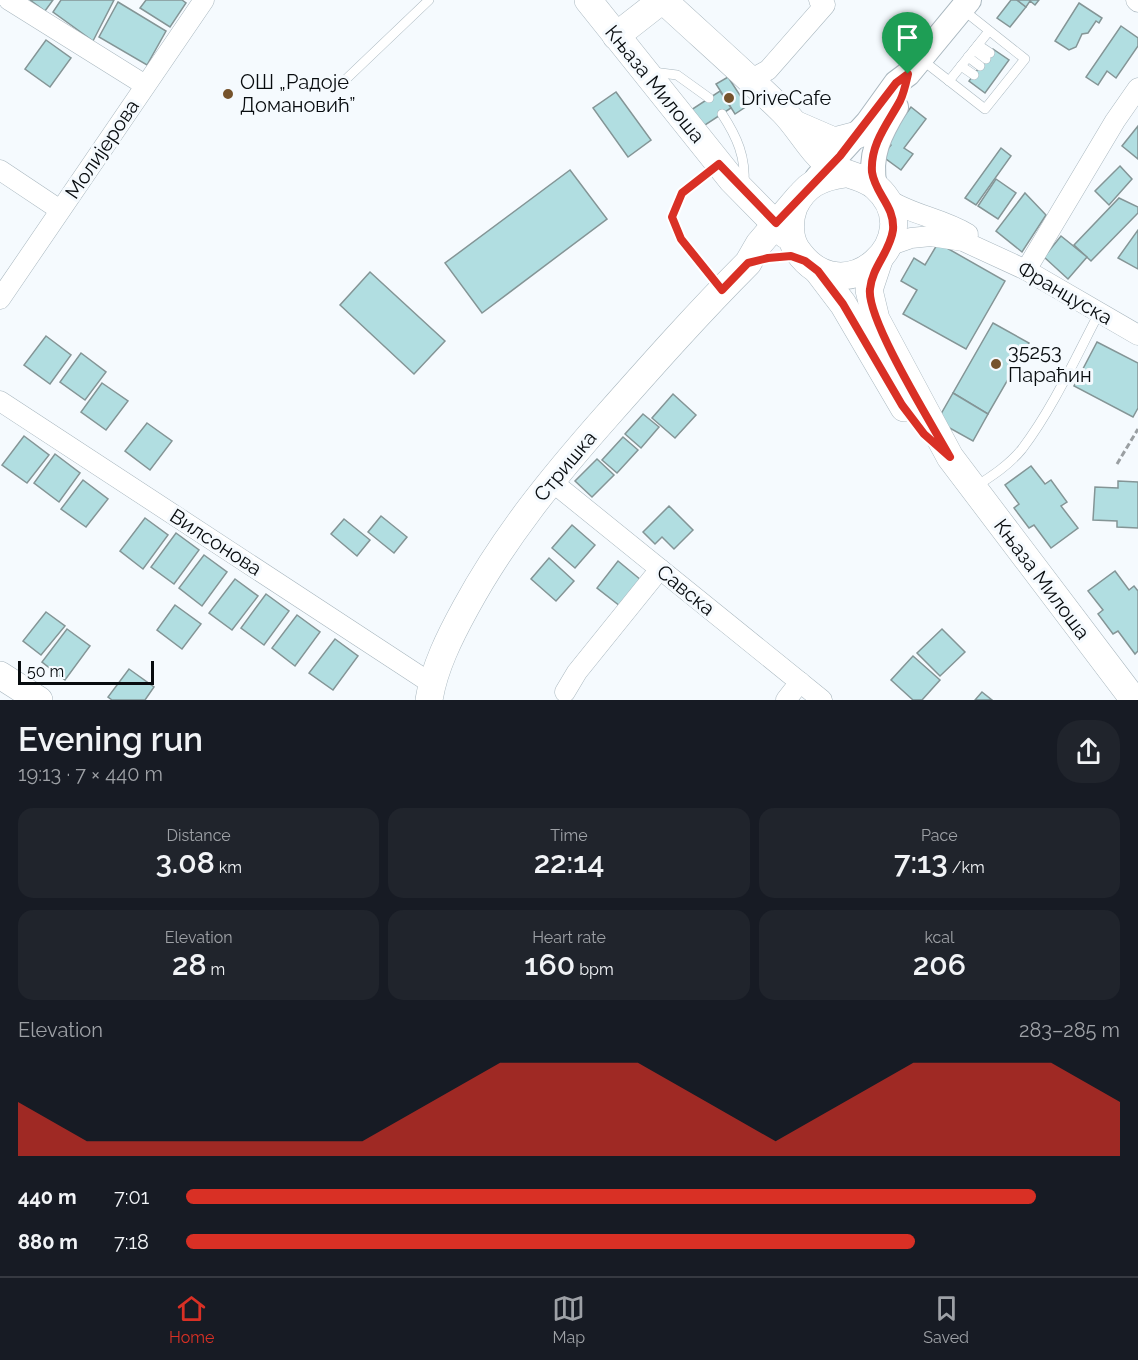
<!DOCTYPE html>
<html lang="en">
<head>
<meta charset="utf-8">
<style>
	:root { --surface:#171b24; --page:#20242c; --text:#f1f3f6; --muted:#9ea1a6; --line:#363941; --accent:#d93025 }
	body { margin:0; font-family:Raleway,sans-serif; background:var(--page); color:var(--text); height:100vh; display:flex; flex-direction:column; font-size:22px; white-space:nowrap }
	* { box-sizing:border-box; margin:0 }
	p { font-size:20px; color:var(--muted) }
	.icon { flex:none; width:33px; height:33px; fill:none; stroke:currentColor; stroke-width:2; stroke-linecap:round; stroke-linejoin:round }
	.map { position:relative; height:700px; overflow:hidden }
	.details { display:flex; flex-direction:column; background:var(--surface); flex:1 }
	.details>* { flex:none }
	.scale { position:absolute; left:18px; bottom:15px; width:136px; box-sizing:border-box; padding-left:6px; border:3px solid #080c0f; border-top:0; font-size:16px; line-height:21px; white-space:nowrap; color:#080c0f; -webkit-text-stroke:4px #f5fafe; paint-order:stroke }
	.pin { position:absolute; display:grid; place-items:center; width:51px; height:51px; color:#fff; margin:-62px -26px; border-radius:50% 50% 50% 0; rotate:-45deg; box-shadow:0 0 6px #0007 }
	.pin .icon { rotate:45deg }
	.round { display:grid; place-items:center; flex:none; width:63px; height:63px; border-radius:24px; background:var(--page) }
	.head { display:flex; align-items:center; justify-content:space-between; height:102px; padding:0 18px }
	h1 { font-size:33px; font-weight:600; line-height:45px }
	.stats { display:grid; grid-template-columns:repeat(3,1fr); gap:9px; height:102px; padding:6px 18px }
	.stats div { display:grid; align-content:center; border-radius:15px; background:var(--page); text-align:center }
	.stats b { font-size:30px; font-weight:600 }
	.stats small { font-size:16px; font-weight:400 }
	.stats p { font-size:16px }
	.chart { height:168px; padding:12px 18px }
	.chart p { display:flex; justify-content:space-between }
	.chart svg { width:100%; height:108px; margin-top:6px; fill:var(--accent); opacity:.7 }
	ul { padding:0 18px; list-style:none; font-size:20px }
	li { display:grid; grid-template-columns:96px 72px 1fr; align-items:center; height:45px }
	li i { height:15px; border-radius:8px; background:var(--accent) }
	.menu { display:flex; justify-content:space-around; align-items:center; height:84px; border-top:2px solid var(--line); background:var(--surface); font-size:16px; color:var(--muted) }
	.menu a { display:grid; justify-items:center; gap:3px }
	.menu .active { color:var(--accent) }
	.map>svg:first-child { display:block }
	.building { fill:#b1dee1; stroke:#849596; stroke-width:1.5 }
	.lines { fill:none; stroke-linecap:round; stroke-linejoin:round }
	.service-casing { stroke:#a9b7bf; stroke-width:10 }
	.minor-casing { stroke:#a9b7bf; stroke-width:21 }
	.tertiary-casing { stroke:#a9b7bf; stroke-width:26 }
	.secondary-casing { stroke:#a9b7bf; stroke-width:28 }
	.path { stroke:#9a9fa2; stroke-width:3; stroke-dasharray:6 3; stroke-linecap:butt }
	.service { stroke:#fff; stroke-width:9 }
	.minor { stroke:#fff; stroke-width:20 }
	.tertiary { stroke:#fff; stroke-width:24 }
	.secondary { stroke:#fff; stroke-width:27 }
	.route-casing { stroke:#fff; stroke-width:12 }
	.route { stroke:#d93025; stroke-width:8 }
	.poi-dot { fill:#76532c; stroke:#f5fafe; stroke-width:2 }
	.labels { text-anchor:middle; stroke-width:6; stroke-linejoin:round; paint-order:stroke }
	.poi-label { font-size:20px; fill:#080c0f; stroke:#f5fafe; text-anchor:start }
	.street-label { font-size:20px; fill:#080c0f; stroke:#f5fafe }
</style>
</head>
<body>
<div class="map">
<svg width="1138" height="700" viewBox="0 0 1138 700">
	<rect width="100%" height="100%" fill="#f5fafe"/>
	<!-- building -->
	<g class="building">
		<polygon points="30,0 53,0 45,11"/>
		<polygon points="61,0 114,0 93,41 53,12"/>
		<polygon points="146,0 182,0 186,3 170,27 140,8"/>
		<polygon points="1011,0 1017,0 1026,7 1010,27 997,18"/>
		<polygon points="1017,0 1039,0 1035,5 1030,1 1026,7"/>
		<polygon points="118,2 166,31 147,65 99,37"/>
		<polygon points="1079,3 1102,18 1099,23 1096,21 1088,33 1082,34 1076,47 1069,50 1055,41"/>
		<polygon points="1121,26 1138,38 1138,46 1116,78 1107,71 1098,85 1086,77"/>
		<polygon points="46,40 71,58 50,87 25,69"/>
		<polygon points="993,49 1009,60 985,93 969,81"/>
		<polygon points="728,77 747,106 735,114 716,84"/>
		<polygon points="720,91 731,108 702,127 691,110"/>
		<polygon points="616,92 651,140 628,157 593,108"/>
		<polygon points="911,107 926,119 904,148 913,154 901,170 882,156 891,145 886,141"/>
		<polygon points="1138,126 1138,159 1122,146"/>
		<polygon points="1001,148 1011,156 976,205 965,198"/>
		<polygon points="1120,166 1132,179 1109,205 1095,191"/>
		<polygon points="570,170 607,219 482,313 445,263"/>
		<polygon points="996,179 1016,193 998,219 978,206"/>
		<polygon points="1025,193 1046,215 1022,252 996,231"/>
		<polygon points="1119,198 1138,207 1138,213 1091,261 1074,245"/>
		<polygon points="1138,230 1138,269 1118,258"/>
		<polygon points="1061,236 1087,257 1068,279 1044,257"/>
		<polygon points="938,243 1005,281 966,349 903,314 917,290 901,281 914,258 925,265"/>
		<polygon points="370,272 445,341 414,374 340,305"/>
		<polygon points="993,323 1029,343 988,414 953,393"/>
		<polygon points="46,336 71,355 50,384 24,365"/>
		<polygon points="1097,342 1138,363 1138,408 1133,417 1074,386"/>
		<polygon points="81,353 106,372 85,400 60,382"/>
		<polygon points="102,383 128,401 106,430 81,412"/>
		<polygon points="953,393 988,414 973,441 937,421"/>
		<polygon points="673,394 696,415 675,438 652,418"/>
		<polygon points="643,414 659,427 641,448 625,434"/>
		<polygon points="147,423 172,441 150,470 125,451"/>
		<polygon points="24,436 49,455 27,483 2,465"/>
		<polygon points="623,437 638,450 617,473 602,460"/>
		<polygon points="55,454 80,473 59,502 34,483"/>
		<polygon points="597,459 614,475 592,497 575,481"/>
		<polygon points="1031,466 1045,484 1051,480 1067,502 1061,506 1078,528 1051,548 1034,525 1029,528 1014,508 1019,504 1005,485"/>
		<polygon points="83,480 108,499 86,527 61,509"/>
		<polygon points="1118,481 1138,482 1138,528 1117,527 1117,521 1093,520 1095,487 1118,488"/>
		<polygon points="669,506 693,530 674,549 662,537 655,544 643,532"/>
		<polygon points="381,516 407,537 394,553 368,532"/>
		<polygon points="145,518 168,535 143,569 120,551"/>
		<polygon points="344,519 370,540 357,556 331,534"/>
		<polygon points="572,525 595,545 575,568 552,548"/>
		<polygon points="176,533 199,550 174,584 151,567"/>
		<polygon points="204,555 227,572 202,606 179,588"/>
		<polygon points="549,558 574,581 556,601 531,579"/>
		<polygon points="618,561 641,580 620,606 597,588"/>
		<polygon points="1115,571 1129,590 1134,586 1138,591 1138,651 1135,654 1118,631 1113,634 1098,614 1103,610 1088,591"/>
		<polygon points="235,579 258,596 232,630 209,613"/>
		<polygon points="266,594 289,611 264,645 241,628"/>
		<polygon points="175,605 201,624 182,649 157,630"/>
		<polygon points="46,612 65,626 41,655 23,641"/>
		<polygon points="297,615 320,632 295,666 272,648"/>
		<polygon points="67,629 90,646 65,680 42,662"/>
		<polygon points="942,629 965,652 940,676 917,653"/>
		<polygon points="335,639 358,656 333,690 309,673"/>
		<polygon points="913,656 940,680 922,700 913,700 891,680"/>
		<polygon points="129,669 154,687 145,700 112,700 108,697"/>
		<polygon points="982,692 992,700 975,700"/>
	</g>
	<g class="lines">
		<defs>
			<g id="service">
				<polyline points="978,45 990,53"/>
				<polyline points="974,50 986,59"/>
				<polyline points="968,57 980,66"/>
				<polyline points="921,59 985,109 1025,59 962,9"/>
				<polyline points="961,66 974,75"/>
				<polyline points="653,72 677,75 709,98"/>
				<polyline points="949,81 989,31"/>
				<polyline points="342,83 429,0"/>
				<path d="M 722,114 C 737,137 746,157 744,185"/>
				<polyline points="717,165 682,193 672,217 681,239 720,287"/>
				<path d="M 975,487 C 992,476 1009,465 1022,449 C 1053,408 1075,359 1099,313"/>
			</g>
			<g id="minor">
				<polyline points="9,0 145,85"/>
				<polyline points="1136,0 1138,2"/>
				<polyline points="750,80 768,70 825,5 819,0"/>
				<polyline points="0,170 60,210"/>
				<path d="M 886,198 C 911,215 942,218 968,234"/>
				<polyline points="888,246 911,238 931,236 963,241 1026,270 1138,335"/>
				<polyline points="1026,270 1115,121 1138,88"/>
				<polyline points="0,299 204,0"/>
				<polyline points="0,401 432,684"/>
				<polyline points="550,480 822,700"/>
				<polyline points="565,692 577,672 660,569"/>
				<polyline points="786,700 800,682"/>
			</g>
			<g id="tertiary">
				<polyline points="817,178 868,122 896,83 908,74 969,0"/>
				<path d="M 875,186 C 868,156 880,133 896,107"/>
			</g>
			<g id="secondary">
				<polyline points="588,0 732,180 786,235"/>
				<path d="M 663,0 C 703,37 744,73 783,111 C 800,128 811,152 831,166 C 845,176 863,175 876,187 C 931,236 844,318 797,250 C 789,239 789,220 794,207 C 804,185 821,177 844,174"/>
				<polyline points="616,36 662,0"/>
				<polyline points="797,125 834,141 857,135"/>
				<polyline points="879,260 869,290 876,319 950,457 1134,700"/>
				<polyline points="818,271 843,304 904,408"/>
				<polyline points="0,675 39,700"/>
				<path d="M 429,700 C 434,668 450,636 466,607 C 504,537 553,477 606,417 C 652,365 698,313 748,263 L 759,244 L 799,197"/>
			</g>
		</defs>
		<!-- service casing -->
		<use href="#service" class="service-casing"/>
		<!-- minor casing -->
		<use href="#minor" class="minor-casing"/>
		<!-- tertiary casing -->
		<use href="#tertiary" class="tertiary-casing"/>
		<!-- secondary casing -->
		<use href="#secondary" class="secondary-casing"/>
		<!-- path -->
		<polyline class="path" points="1117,464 1138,429"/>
		<!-- service -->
		<use href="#service" class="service"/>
		<!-- minor -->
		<use href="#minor" class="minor"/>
		<!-- tertiary -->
		<use href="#tertiary" class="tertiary"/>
		<!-- secondary -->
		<use href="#secondary" class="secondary"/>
	</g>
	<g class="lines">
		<defs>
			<path id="route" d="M 908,74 C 906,83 904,93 900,101 C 888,123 870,144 872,172 C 875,194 895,206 893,230 C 890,252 872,267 870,289 C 866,319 933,426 950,457 L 924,434 L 902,405 L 843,304 L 818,271 L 805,261 L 791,256 L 768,258 L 748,263 L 722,290 L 681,239 L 672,217 L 682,193 L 719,164 L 776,223 L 840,156 L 896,83 Z"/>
		</defs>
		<!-- route casing -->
		<use href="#route" class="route-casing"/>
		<!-- route -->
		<use href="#route" class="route"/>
	</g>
	<!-- markers -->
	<g class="poi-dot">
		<circle cx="228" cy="94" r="6"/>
		<circle cx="729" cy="98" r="6"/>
		<circle cx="996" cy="364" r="6"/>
	</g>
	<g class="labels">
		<!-- poi labels -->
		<g class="poi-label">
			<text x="240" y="89">ОШ „Радоје<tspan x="240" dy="23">Домановић”</tspan></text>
			<text x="741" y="105">DriveCafe</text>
			<text x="1008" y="359">35253<tspan x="1008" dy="23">Параћин</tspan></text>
		</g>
		<!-- street labels -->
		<g class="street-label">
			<text transform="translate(655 84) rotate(51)" y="7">Књаза Милоша</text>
			<text transform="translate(102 149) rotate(-56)" y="7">Молијерова</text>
			<text transform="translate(1065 293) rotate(30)" y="7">Француска</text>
			<text transform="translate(565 466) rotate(-50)" y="7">Стришка</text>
			<text transform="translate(216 542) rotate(33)" y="7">Вилсонова</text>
			<text transform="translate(1042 579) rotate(53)" y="7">Књаза Милоша</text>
			<text transform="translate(686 590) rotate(39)" y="7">Савска</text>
		</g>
	</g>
</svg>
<div class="scale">50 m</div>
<div class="pin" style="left:908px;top:74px;background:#1e9e55"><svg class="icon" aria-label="arrive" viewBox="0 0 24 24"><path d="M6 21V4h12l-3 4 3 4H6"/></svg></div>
</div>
<section class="details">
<div class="head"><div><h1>Evening run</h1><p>19:13 · 7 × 440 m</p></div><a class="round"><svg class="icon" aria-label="share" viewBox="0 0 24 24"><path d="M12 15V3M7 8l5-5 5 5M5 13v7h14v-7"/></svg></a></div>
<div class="stats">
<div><p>Distance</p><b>3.08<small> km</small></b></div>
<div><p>Time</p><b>22:14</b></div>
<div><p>Pace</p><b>7:13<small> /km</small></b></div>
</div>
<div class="stats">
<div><p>Elevation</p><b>28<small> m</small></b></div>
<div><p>Heart rate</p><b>160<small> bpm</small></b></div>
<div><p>kcal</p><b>206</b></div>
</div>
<div class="chart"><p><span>Elevation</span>283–285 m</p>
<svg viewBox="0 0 160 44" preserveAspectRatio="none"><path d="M0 44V22L10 38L20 38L30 38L40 38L50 38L60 22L70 6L80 6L90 6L100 22L110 38L120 22L130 6L140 6L150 6L160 22V44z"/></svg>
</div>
<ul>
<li><b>440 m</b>7:01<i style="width:91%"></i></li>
<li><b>880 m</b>7:18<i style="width:78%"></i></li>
</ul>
</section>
<nav class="menu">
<a class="active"><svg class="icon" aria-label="home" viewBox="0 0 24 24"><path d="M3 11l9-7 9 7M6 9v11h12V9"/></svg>Home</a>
<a><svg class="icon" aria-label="map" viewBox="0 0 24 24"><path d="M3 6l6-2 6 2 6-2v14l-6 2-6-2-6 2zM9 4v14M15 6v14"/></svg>Map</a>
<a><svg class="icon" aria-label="saved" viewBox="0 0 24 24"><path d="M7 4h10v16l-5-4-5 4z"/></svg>Saved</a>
</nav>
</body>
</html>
